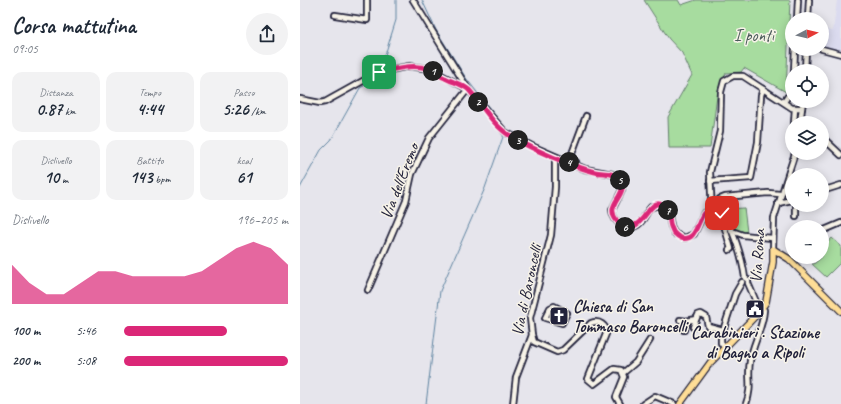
<!DOCTYPE html>
<html lang="it">
<head>
<meta charset="utf-8">
<style>
	:root { --surface:#fff; --page:#f2f2f3; --text:#1f2937; --muted:#747a83; --accent:#db2777 }
	body { margin:0; font-family:Caveat,sans-serif; background:var(--page); color:var(--text); height:100vh; display:flex; flex-direction:column; font-size:15px; white-space:nowrap }
	* { box-sizing:border-box; margin:0 }
	p { font-size:13px; color:var(--muted) }
	.icon { flex:none; width:22px; height:22px; fill:none; stroke:currentColor; stroke-width:2; stroke-linecap:round; stroke-linejoin:round }
	.map { position:relative; flex:1; overflow:hidden }
	.sheet { display:flex; flex-direction:column; background:var(--surface); width:300px }
	.sheet>* { flex:none }
	.needle { width:26px; rotate:83deg }
	.buttons { position:absolute; left:485px; top:12px; display:grid; gap:8px }
	.buttons a { display:grid; place-items:center; width:44px; height:44px; border-radius:50%; background:var(--surface); box-shadow:0 2px 10px #0003; font-size:20px }
	.pin { position:absolute; display:grid; place-items:center; width:34px; height:34px; color:#fff; margin:-17px; border-radius:8px; box-shadow:0 2px 6px #0006 }
	.km { position:absolute; width:20px; height:20px; margin:-10px; border-radius:50%; background:#222; color:#fff; font-size:11px; line-height:20px; text-align:center }
	.round { display:grid; place-items:center; flex:none; width:42px; height:42px; border-radius:21px; background:var(--page) }
	.headline { display:flex; align-items:center; justify-content:space-between; height:68px; padding:0 12px }
	h1 { font-size:22px; font-weight:800; line-height:30px }
	.metrics { display:grid; grid-template-columns:repeat(3,1fr); gap:6px; height:68px; padding:4px 12px }
	.metrics div { display:grid; align-content:center; border-radius:10px; background:var(--page); text-align:center }
	.metrics b { font-size:17px; font-weight:800 }
	.metrics small { font-size:11px; font-weight:400 }
	.metrics p { font-size:11px }
	.chart { height:112px; padding:8px 12px }
	.chart p { display:flex; justify-content:space-between }
	.chart svg { width:100%; height:72px; margin-top:4px; fill:var(--accent); opacity:.7 }
	ul { padding:0 12px; list-style:none; font-size:13px }
	li { display:grid; grid-template-columns:64px 48px 1fr; align-items:center; height:30px }
	li i { height:10px; border-radius:5px; background:var(--accent) }
	main { display:flex; flex:1; min-height:0 }
	.map>svg:first-child { display:block }
	.built { fill:#dbdbef }
	.green { fill:#a7dc9f; stroke:#647f6d }
	.lines { fill:none; stroke-linecap:round; stroke-linejoin:round }
	.stream { stroke:#5d83a0; stroke-width:1 }
	.minor-casing { stroke:#22223b; stroke-width:8 }
	.major-casing { stroke:#22223b; stroke-width:8 }
	.minor { stroke:#f7f3e8; stroke-width:4.5 }
	.major { stroke:#fedd96; stroke-width:5.5 }
	.route-casing { stroke:#fff; stroke-width:8 }
	.route { stroke:#db2777; stroke-width:5 }
	.labels { text-anchor:middle; stroke-width:3; stroke-linejoin:round; paint-order:stroke }
	.park-label { font-size:17px; fill:#4a5a59; stroke:#f7f3e8 }
	.street-label { font-size:17px; fill:#22223b; stroke:#f7f3e8 }
	.poi-label { font-size:17px; font-weight:bold; fill:#22223b; stroke:#f7f3e8; text-anchor:start }
</style>
</head>
<body>
<main>
<section class="sheet">
<div class="headline"><div><h1>Corsa mattutina</h1><p>09:05</p></div><a class="round"><svg class="icon" aria-label="share" viewBox="0 0 24 24"><path d="M12 15V3M7 8l5-5 5 5M5 13v7h14v-7"/></svg></a></div>
<div class="metrics">
<div><p>Distanza</p><b>0.87<small> km</small></b></div>
<div><p>Tempo</p><b>4:44</b></div>
<div><p>Passo</p><b>5:26<small> /km</small></b></div>
</div>
<div class="metrics">
<div><p>Dislivello</p><b>10<small> m</small></b></div>
<div><p>Battito</p><b>143<small> bpm</small></b></div>
<div><p>kcal</p><b>61</b></div>
</div>
<div class="chart"><p><span>Dislivello</span>196–205 m</p>
<svg viewBox="0 0 160 44" preserveAspectRatio="none"><path d="M0 44V20L10 31L20 38L30 38L40 31L50 24L60 24L70 27L80 27L90 27L100 27L110 24L120 17L130 10L140 6L150 10L160 20V44z"/></svg>
</div>
<ul>
<li><b>100 m</b>5:46<i style="width:63%"></i></li>
<li><b>200 m</b>5:08<i style="width:100%"></i></li>
</ul>
</section>
<div class="map">
<svg width="541" height="404" viewBox="0 0 541 404">
	<rect width="100%" height="100%" fill="#e6e5ec"/>
	<filter id="ink" filterUnits="userSpaceOnUse"><feTurbulence type="fractalNoise" baseFrequency=".025" numOctaves="2"/><feDisplacementMap in="SourceGraphic" scale="8" xChannelSelector="R" yChannelSelector="G"/><feConvolveMatrix kernelMatrix="1 2 1 2 8 2 1 2 1" color-interpolation-filters="sRGB"/></filter>
	<g filter="url(#ink)">
		<!-- built -->
		<polygon class="built" points="537,0 541,0 541,52 522,47 522,29 533,31"/>
		<!-- green -->
		<g class="green">
			<polygon points="344,0 378,0 381,5 396,0 490,0 486,92 444,68 441,72 426,73 417,96 410,148 369,148 368,117 392,75 382,53 369,39"/>
			<path d="M 444,208 L 447,232 C 432,232 430,222 427,209 Z"/>
			<polygon points="532,238 541,246 541,262 526,277 512,264 514,264 522,257 522,249"/>
		</g>
		<g class="lines">
			<!-- stream -->
			<g class="stream">
				<polyline points="122,0 136,30 166,78 204,127"/>
				<polyline points="80,71 96,20 96,0"/>
				<polyline points="0,188 21,150 31,140 60,88 77,79 78,76"/>
				<polyline points="126,404 140,291 185,188 204,134"/>
			</g>
			<defs>
				<g id="minor">
					<path d="M 113,0 L 168,89 L 205,132 L 234,147 L 285,169 L 312,174 L 319,179 L 322,190 L 312,210 C 313,223 329,234 340,223 C 345,218 346,212 351,207 L 360,205 L 368,211 L 371,226 L 375,234 L 385,238 L 394,234 L 404,213 C 409,212 415,212 420,215 C 433,222 443,263 445,278 L 448,280 L 448,283 L 457,304 L 464,310 C 463,328 453,343 450,361 C 447,379 453,385 446,404"/>
					<polyline points="35,15 67,20 67,0"/>
					<polyline points="497,19 498,0"/>
					<polyline points="508,19 509,0"/>
					<polyline points="522,49 541,54"/>
					<polyline points="494,71 495,49"/>
					<polyline points="505,71 506,49"/>
					<polyline points="0,99 20,103 25,102 79,72 110,66 130,69 168,89 129,138 112,174 106,201 68,290"/>
					<polyline points="484,102 492,90"/>
					<polyline points="494,123 495,108"/>
					<polyline points="500,123 503,101"/>
					<polyline points="522,137 541,155"/>
					<polyline points="276,162 270,159 286,116"/>
					<polyline points="410,181 451,178 458,142 461,95 463,89"/>
					<polyline points="522,191 541,185"/>
					<polyline points="420,199 424,225 431,249 429,250"/>
					<polyline points="478,203 492,200"/>
					<polyline points="413,212 420,199 425,197 468,193 480,194"/>
					<polyline points="412,213 410,172 420,131 421,92 424,81 433,76 443,76 492,108 502,108"/>
					<polyline points="496,216 496,205"/>
					<polyline points="432,231 443,235 472,238"/>
					<polyline points="522,231 541,223"/>
					<polyline points="473,249 474,218 495,153"/>
					<polygon points="254,306 267,313 262,323 245,318 250,308"/>
					<polyline points="380,320 386,321"/>
					<polyline points="393,327 398,315 401,314 406,317 408,326 423,330"/>
					<polyline points="384,330 386,321 396,319"/>
					<path d="M 232,335 L 234,342 L 257,352 L 263,350 L 291,323 C 299,320 307,325 306,334 L 288,379 L 294,384 L 314,369 L 321,370 L 324,377 L 316,397 L 320,404"/>
					<polyline points="424,347 421,343 421,337 435,294 442,282"/>
					<polyline points="323,373 336,362 350,340"/>
					<polyline points="213,404 216,377 232,335 230,318 251,235 255,187 255,157"/>
					<polyline points="343,404 355,396 374,404"/>
				</g>
				<polyline id="major" points="380,404 410,363 459,312 466,302 473,262 473,249 489,259 541,311"/>
			</defs>
			<!-- minor casing -->
			<use href="#minor" class="minor-casing"/>
			<!-- major casing -->
			<use href="#major" class="major-casing"/>
			<!-- minor -->
			<use href="#minor" class="minor"/>
			<!-- major -->
			<use href="#major" class="major"/>
		</g>
	</g>
	<g class="lines" filter="url(#ink)">
		<defs>
			<path id="route" d="M 79,72 C 95,69 113,63 129,69 C 135,71 139,76 145,78 C 152,82 163,84 169,90 C 183,106 193,126 212,137 C 234,150 271,166 295,172 C 303,174 313,172 318,178 C 333,194 302,203 317,221 C 319,225 323,227 327,227 C 346,230 351,187 368,211 C 370,217 369,224 372,229 C 373,233 377,236 381,238 C 396,242 397,222 404,213 L 416,214 L 423,218 L 422,213"/>
		</defs>
		<!-- route casing -->
		<use href="#route" class="route-casing"/>
		<!-- route -->
		<use href="#route" class="route"/>
	</g>
	<!-- icons -->
	<defs>
		<symbol id="civic-square" viewBox="-11 -11 22 22"><rect x="-9" y="-9" width="18" height="18" rx="4" fill="#22223b" stroke="#f7f3e8"/><path d="M-.6-6.5H3V-4.5H.6V-3L4-1V1h2V6H-6V1h2V-1L-.6-3ZM-1.2 2.5V6h2.4V2.5Z" fill="#fff"/></symbol>
		<symbol id="church-square" viewBox="-11 -11 22 22"><rect x="-9" y="-9" width="18" height="18" rx="4" fill="#22223b" stroke="#f7f3e8"/><path d="M-1.2-6h2.4v3.5h3.3v2.4h-3.3V6h-2.4V-.1h-3.3v-2.4h3.3Z" fill="#fff"/></symbol>
	</defs>
	<g fill-rule="evenodd">
		<use href="#civic-square" x="444" y="298" width="22" height="22"/>
		<use href="#church-square" x="248" y="305" width="22" height="22"/>
	</g>
	<g class="labels">
		<!-- park labels -->
		<g class="park-label">
			<text x="454" y="41">I ponti</text>
		</g>
		<!-- street labels -->
		<g class="street-label">
			<text transform="translate(99 181) rotate(-69)" y="6">Via dell'Eremo</text>
			<text transform="translate(457 256) rotate(-86)" y="6">Via Roma</text>
			<text transform="translate(226 290) rotate(-78)" y="6">Via di Baroncelli</text>
		</g>
		<!-- poi labels -->
		<g class="poi-label">
			<text x="273" y="312">Chiesa di San<tspan x="273" dy="20">Tommaso Baroncelli</tspan></text>
			<text x="455" y="338" text-anchor="middle">Carabinieri . Stazione<tspan x="455" dy="20">di Bagno a Ripoli</tspan></text>
		</g>
	</g>
</svg>
<div class="buttons">
<a><svg class="needle" viewBox="-14 -14 28 28"><path d="M0-13l5 13h-10z" fill="#e53935"/><path d="M0 13l5-13h-10z" fill="#747a83"/></svg></a>
<a><svg class="icon" aria-label="locate" viewBox="0 0 24 24"><circle cx="12" cy="12" r="6"/><path d="M12 2v4M12 18v4M2 12h4M18 12h4"/></svg></a>
<a><svg class="icon" aria-label="layers" viewBox="0 0 24 24"><path d="M12 4l9 5-9 5-9-5zM3 14l9 5 9-5"/></svg></a>
<a>+</a>
<a>−</a>
</div>
<div class="pin" style="left:79px;top:72px;background:#1e9e55"><svg class="icon" aria-label="arrive" viewBox="0 0 24 24"><path d="M6 21V4h12l-3 4 3 4H6"/></svg></div>
<div class="pin" style="left:422px;top:213px;background:#d93025"><svg class="icon" aria-label="check" viewBox="0 0 24 24"><path d="M5 12l5 5 9-10"/></svg></div>
<b class="km" style="left:133px;top:71px">1</b>
<b class="km" style="left:178px;top:102px">2</b>
<b class="km" style="left:218px;top:140px">3</b>
<b class="km" style="left:269px;top:162px">4</b>
<b class="km" style="left:320px;top:180px">5</b>
<b class="km" style="left:325px;top:227px">6</b>
<b class="km" style="left:368px;top:210px">7</b>
</div>
</main>
</body>
</html>
